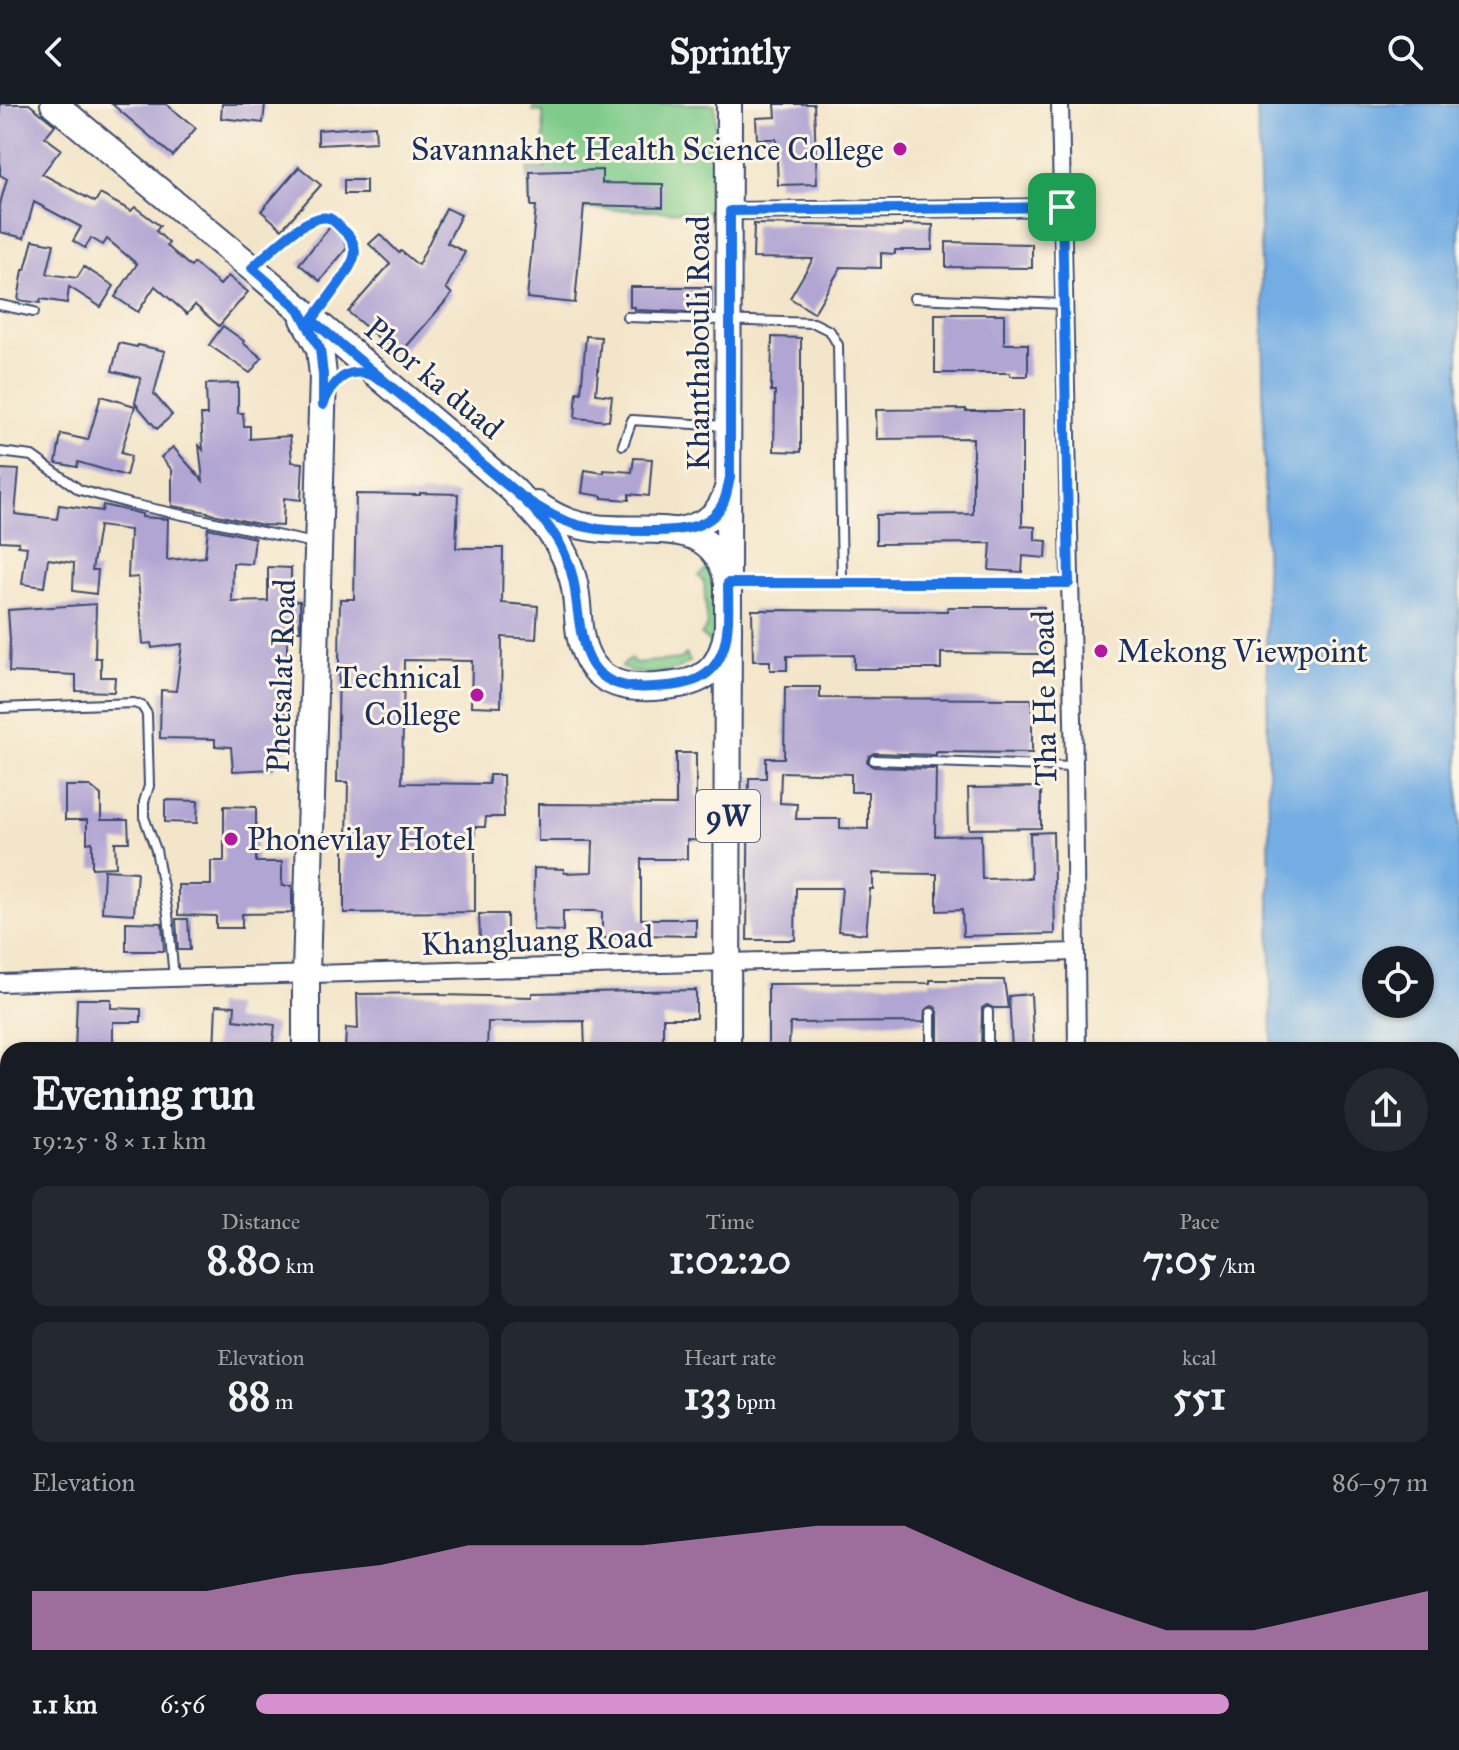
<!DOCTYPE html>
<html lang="en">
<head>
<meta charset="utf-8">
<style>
	:root { --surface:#171b24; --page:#242831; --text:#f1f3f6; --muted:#9ea1a6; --accent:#d690ce }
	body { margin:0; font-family:"IM FELL Great Primer",serif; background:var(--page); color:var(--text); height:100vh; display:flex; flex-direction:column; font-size:30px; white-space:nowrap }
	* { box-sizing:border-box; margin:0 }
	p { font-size:26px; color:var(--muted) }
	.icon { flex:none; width:44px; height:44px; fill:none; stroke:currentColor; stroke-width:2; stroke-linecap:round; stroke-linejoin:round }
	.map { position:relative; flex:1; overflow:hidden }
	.sheet { position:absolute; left:0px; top:938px; width:1460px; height:708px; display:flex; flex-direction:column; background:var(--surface); border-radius:24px 24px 0 0; box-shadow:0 2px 6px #0004 }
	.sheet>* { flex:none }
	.controls { position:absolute; left:1362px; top:842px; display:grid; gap:16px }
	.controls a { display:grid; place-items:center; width:72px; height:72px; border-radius:50%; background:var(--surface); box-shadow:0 2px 6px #0004; font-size:40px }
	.pin { position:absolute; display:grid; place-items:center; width:68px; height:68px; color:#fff; margin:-34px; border-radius:16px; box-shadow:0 4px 12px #0006 }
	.round { display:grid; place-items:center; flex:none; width:84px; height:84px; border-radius:42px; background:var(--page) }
	.headline { display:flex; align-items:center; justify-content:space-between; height:136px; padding:0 32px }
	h1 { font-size:44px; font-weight:700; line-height:60px }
	.metrics { display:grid; grid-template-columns:repeat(3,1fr); gap:12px; height:136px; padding:8px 32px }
	.metrics div { display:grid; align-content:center; border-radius:16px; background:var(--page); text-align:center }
	.metrics b { font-size:40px; font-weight:700 }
	.metrics small { font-size:22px; font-weight:400 }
	.metrics p { font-size:22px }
	.chart { height:224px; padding:16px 32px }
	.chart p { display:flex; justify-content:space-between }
	.chart svg { width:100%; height:144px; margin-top:8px; fill:var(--accent); opacity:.7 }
	ul { padding:0 32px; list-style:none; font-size:26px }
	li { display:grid; grid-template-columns:128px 96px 1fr; align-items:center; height:60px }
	li i { height:20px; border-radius:10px; background:var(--accent) }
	header { display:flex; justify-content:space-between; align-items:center; height:104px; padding:0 32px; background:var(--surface); font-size:36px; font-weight:700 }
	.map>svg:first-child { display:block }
	.green { fill:#7fcb8a; stroke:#4d7d74; stroke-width:2 }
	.water { fill:#73ade3; stroke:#476ea0; stroke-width:2; fill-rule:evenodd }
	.building { fill:#b1a5d3; fill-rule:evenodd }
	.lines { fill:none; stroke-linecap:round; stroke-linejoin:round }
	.lane-casing { stroke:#3b4a6e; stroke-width:12 }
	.street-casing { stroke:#3b4a6e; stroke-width:20 }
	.secondary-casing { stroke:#3b4a6e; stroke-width:28 }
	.primary-casing { stroke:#3b4a6e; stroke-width:30 }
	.lane { stroke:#fff; stroke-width:8 }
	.street { stroke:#fff; stroke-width:16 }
	.secondary { stroke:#fff; stroke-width:24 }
	.primary { stroke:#fff; stroke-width:26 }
	.route-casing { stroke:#fff; stroke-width:16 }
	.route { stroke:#1a73e8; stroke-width:10 }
	.poi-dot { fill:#b5179e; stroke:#fcf5e5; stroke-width:3 }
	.labels { text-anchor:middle; stroke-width:6; stroke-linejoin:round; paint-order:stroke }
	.shield { fill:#fcf5e5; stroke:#5e6a86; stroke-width:2 }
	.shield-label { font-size:30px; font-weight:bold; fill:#1b2f5e }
	.poi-label { font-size:32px; fill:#1b2f5e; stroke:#fcf5e5; text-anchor:end }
	.street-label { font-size:32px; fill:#1b2f5e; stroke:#fcf5e5 }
</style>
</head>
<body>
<header><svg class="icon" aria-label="back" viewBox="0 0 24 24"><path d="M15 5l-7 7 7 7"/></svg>Sprintly<svg class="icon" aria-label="search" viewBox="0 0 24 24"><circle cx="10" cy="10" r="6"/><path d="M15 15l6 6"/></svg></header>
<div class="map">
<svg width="1459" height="1646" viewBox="0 0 1459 1646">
	<rect width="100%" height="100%" fill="#fcf5e5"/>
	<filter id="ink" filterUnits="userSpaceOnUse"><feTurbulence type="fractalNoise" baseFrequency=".0125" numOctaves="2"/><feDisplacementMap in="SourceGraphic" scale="16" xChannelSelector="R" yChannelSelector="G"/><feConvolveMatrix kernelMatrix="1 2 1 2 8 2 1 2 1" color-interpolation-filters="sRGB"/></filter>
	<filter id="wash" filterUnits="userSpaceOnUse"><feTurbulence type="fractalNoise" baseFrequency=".006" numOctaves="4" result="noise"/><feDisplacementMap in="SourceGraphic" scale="32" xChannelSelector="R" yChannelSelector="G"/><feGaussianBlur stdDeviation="1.8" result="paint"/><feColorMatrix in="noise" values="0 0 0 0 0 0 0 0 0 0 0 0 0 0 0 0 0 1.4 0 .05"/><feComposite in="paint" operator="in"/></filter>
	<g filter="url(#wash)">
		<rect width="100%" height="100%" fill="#f3e5c9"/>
		<!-- green -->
		<g class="green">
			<polygon points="534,0 715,0 718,109 530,103 528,65 545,65 543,8 533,7"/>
			<path d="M 707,464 C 715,483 722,522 711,540 L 701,531 L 707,523 L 704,478 L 698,472 Z"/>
			<path d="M 686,550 L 690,558 C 672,570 640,574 621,563 L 630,555 L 635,559 L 681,555 Z"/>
		</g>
		<!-- water -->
		<path class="water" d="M 1257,0 L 1459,0 L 1459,1646 L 1288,1646 L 1288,1638 L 1452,1638 L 1452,946 L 1272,946 L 1262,206 ZM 1376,856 L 1420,856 L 1420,900 L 1376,900 Z"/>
		<g id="blocks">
			<!-- building -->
			<g class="building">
				<polygon points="0,0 29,0 55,21 45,33 61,45 42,70 95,98 100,90 131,107 135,103 160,122 156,127 169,139 167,142 191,163 194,159 220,181 228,172 248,188 219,222 195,201 187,210 155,182 138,208 115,193 137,160 107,135 103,141 91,134 85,144 73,137 81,123 34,98 24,134 0,128 0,100 7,75 0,71"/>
				<polygon points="112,0 166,0 196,24 173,52"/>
				<polygon points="222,0 265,0 263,19 221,14"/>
				<polygon points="775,0 814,0 817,80 778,81 776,35 757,35 756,14 776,13"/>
				<polygon points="375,22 376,38 318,41 318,26"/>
				<polygon points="299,63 321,81 282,125 261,107"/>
				<polygon points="602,66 602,79 663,80 663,103 584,101 575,199 527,194 536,102 531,102 530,68"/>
				<rect x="344" y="76" width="22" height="14"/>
				<polygon points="446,104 461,111 447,139 465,148 446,184 452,190 399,251 348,208 390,160 369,140 380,130 399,149 401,147 418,161"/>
				<polygon points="754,120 902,123 903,120 933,121 932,146 895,146 895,150 881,149 881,164 841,163 814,209 790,194 813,155 753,154"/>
				<polygon points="330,123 343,135 347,144 320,177 299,160"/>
				<polygon points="33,136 54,140 47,170 77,174 84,163 114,182 101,203 69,183 67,199 41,195 40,199 18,196 23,166 25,166"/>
				<polygon points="946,138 1032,140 1032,164 946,163"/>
				<polygon points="630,183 711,183 711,209 635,206 635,203 630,203"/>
				<polygon points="935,210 1004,210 1004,240 1028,240 1028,272 1010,272 1010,269 935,269"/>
				<polygon points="223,222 244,237 243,239 262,254 250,269 209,241"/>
				<polygon points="586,232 601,233 596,290 612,292 609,317 575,314 577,288 581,289"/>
				<polygon points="772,233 801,234 801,348 774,347 775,287 771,287"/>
				<polygon points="119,239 137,243 138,241 165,247 154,290 172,311 157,325 135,299 141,274 112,267"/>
				<polygon points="238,279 238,309 243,309 244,322 250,322 250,335 290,332 292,358 303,359 301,396 284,394 283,422 263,421 208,409 208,408 172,402 172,366 161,353 173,343 203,377 199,341 203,346 201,311 207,311 206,280"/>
				<polygon points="101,292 135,302 121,349 131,352 126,372 78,358 77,363 56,359 61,330 88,336"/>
				<polygon points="966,305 966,307 1022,307 1022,422 1035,423 1035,436 1047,437 1046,454 1023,452 1022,468 989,466 991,439 876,440 876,411 973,410 973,334 877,335 876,306"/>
				<polygon points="634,354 652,355 649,392 629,390 629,396 602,394 602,392 582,389 585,366 604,369 604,366 632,368"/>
				<polygon points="0,365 19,366 15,410 57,415 59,401 102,407 103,401 142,410 142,413 168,415 167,456 205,453 208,424 255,434 252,460 233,459 232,498 268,497 268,463 291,464 291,497 300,497 300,527 287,527 287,597 285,597 288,646 273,646 274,665 233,667 231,643 215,642 215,635 160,634 161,586 176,587 182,540 152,544 151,539 143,540 138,473 128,474 130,426 99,422 92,466 98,466 96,490 73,487 74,459 48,455 44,483 22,480 27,443 18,442 19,438 0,437"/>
				<polygon points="420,389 458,390 456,444 503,444 502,499 538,502 536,535 502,533 501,603 471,602 472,557 404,556 402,679 489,680 489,671 503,671 504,713 486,713 485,723 475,723 475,808 344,809 344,739 347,739 348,678 337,678 340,495 354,495 356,390 420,391"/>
				<polygon points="96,500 95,554 101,554 101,573 115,573 114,588 76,587 76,571 9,568 10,536 8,506"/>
				<polygon points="948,503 1044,503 1044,550 941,549 941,565 854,565 854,551 787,552 787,566 770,566 770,557 753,557 752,506 948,507"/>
				<path d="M 785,583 L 820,583 L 820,594 L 1032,595 L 1032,649 L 936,648 L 936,651 L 874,649 L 869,652 L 867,657 L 870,661 L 874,663 L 936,665 L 935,732 L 981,731 L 982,775 L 1031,774 L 1030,729 L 1053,728 L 1055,830 L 963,832 L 962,806 L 937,807 L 937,770 L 873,769 L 873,785 L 870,785 L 866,830 L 838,827 L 842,784 L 796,784 L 795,836 L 747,836 L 749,674 L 766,674 L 766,654 L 784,654 ZM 781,668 L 851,670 L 851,688 L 868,688 L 868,725 L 840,724 L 840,715 L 796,715 L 797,700 L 780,699 Z"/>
				<polygon points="676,649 696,649 696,693 708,693 708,737 687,736 687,755 641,755 641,815 696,815 696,832 641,831 641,834 602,834 602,808 595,807 563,807 563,827 533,826 534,764 564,765 564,769 592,768 593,737 538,737 538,700 676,701"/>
				<polygon points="65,682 90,682 101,691 101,716 128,716 129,738 115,738 116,763 92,764 92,738 87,739 87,716 65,716"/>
				<polygon points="1041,683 1041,724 969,725 968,684"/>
				<polygon points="165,696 198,697 197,719 165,718"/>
				<polygon points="224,702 256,703 256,758 282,758 282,782 292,782 292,809 242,810 242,824 216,824 216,812 178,811 178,781 211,781 211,757 224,757"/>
				<polygon points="104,766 137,768 134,810 102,808"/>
				<polygon points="479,810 507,810 507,836 480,836"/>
				<polygon points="176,815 188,815 190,846 178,846"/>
				<polygon points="126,818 162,819 164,847 126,847"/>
				<polygon points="930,876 1004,876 1008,904 993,904 987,901 982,904 981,946 938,946 938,908 935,903 932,902 925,906 924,918 790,919 789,946 768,946 768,880 930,879"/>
				<polygon points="696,886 696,914 663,914 663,946 585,946 584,917 488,918 487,946 345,946 346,924 358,925 357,890 440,889 440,891 532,893 532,889"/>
				<polygon points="1031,890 1034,946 1012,946 1009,892"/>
				<polygon points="77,895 111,895 111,904 141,905 141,918 113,918 113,946 75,946"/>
				<polygon points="216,901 235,902 234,916 275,921 272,946 214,946"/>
			</g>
		</g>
	</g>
	<g filter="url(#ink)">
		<use href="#blocks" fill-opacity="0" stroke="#3b4a6e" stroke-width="2"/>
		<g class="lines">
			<defs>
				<g id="lane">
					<path d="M 256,161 C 271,148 311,104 332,115 C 336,118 343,124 346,128 C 353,135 357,146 353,156 C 347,173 326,196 315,212"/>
					<polyline points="914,194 1064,200"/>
					<polyline points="0,201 34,208"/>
					<polyline points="627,213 814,219 830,227 838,241 842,477"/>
					<polyline points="623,341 632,316 725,322"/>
					<polyline points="0,348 32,352 80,386 131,400 314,439"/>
					<polyline points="730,479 1069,479"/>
					<polyline points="0,604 134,599 142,602 147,610 149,682 144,698 144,713 156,746 168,810 174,874"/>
					<polyline points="874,656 1074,663"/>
					<polyline points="931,909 931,946"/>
					<polyline points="988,946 988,908"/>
					<polyline points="0,1493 8,1493"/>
					<polyline points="168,1646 168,1638"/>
				</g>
				<g id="street">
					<polyline points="1060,0 1074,663 1077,946"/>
					<polyline points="730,107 1062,103"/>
					<polyline points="0,879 1076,848"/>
					<polyline points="1082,1638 1082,1646"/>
					<polyline points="22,1646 22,1638"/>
					<polyline points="441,1646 597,1643 727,1645"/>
				</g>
				<g id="secondary">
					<path d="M 674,427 C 702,422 720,413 727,384"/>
					<polyline points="728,478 729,0"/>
					<polyline points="0,1247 8,1248"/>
				</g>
				<g id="primary">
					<path d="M 54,0 L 252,164 L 512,385 C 539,413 563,436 573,475 C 578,493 577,512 580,530 C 590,586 633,588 680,580 C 712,575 723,556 728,525"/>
					<polyline points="304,215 320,245 323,271 306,870 306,946"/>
					<path d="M 537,401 C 554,413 573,422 594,424 C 648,431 714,408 728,479 L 727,946"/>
					<polyline points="726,1638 727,1646"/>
					<polyline points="306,1646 306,1638"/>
				</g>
			</defs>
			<!-- lane casing -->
			<use href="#lane" class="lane-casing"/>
			<!-- street casing -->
			<use href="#street" class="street-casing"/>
			<!-- secondary casing -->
			<use href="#secondary" class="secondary-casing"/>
			<!-- primary casing -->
			<use href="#primary" class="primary-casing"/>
			<!-- lane -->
			<use href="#lane" class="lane"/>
			<!-- street -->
			<use href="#street" class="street"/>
			<!-- secondary -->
			<use href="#secondary" class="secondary"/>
			<!-- primary -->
			<use href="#primary" class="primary"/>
		</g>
	</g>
	<g class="lines" filter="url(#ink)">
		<defs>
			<path id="route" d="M 1062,103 L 730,107 L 730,374 C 728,381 727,390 724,397 C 713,424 680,427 655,427 C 627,427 598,428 571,419 C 527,404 491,367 457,338 C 409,297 360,257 312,216 C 321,203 351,167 354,153 C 357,143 351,132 343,126 C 339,122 334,116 329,114 C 307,108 268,150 252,164 L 299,205 L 320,245 L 323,271 L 323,301 C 336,269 355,259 385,278 C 417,304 448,330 479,357 C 504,378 534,401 553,429 C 563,443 571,463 574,480 C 583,535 578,589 654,583 C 666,582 679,582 690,578 C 734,565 728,514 728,479 L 1069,479 L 1062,103"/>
		</defs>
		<!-- route casing -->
		<use href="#route" class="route-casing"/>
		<!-- route -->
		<use href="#route" class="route"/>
	</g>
	<!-- markers -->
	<g class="poi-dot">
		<circle cx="900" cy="45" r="8"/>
		<circle cx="1101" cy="547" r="8"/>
		<circle cx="477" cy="591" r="8"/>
		<circle cx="231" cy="735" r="8"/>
	</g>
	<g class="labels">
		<!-- shield labels -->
		<rect class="shield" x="696" y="686" width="64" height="52" rx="6"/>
		<g class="shield-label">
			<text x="728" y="722">9W</text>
		</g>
		<!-- poi labels -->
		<g class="poi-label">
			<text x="884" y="56">Savannakhet Health Science College</text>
			<text x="1117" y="558" text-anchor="start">Mekong Viewpoint</text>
			<text x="461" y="584">Technical<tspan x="461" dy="37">College</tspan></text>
			<text x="247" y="746" text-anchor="start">Phonevilay Hotel</text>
		</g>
		<!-- street labels -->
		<g class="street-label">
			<text transform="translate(698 239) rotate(-90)" y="11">Khanthabouli Road</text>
			<text transform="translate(434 274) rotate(40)" y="11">Phor ka duad</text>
			<text transform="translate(281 572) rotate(-88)" y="11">Phetsalat Road</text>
			<text transform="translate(1044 594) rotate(-91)" y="11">Tha He Road</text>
			<text transform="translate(537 836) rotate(-2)" y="11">Khangluang Road</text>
		</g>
	</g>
</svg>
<div class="controls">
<a><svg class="icon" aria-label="locate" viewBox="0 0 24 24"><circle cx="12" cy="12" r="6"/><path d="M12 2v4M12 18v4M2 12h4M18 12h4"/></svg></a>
</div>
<div class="pin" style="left:1062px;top:103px;background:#1e9e55"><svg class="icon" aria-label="arrive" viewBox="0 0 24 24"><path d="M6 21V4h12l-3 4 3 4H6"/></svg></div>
<section class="sheet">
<div class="headline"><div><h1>Evening run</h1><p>19:25 · 8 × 1.1 km</p></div><a class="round"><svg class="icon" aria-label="share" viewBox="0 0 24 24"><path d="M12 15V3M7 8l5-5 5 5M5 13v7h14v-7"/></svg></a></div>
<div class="metrics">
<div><p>Distance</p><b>8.80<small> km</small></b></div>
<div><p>Time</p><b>1:02:20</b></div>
<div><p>Pace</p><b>7:05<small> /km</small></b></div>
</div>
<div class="metrics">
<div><p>Elevation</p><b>88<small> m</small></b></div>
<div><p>Heart rate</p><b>133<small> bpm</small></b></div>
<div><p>kcal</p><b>551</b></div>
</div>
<div class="chart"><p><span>Elevation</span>86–97 m</p>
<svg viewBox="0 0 160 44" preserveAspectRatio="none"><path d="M0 44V26L10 26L20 26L30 21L40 18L50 12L60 12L70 12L80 9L90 6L100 6L110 18L120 29L130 38L140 38L150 32L160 26V44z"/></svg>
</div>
<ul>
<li><b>1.1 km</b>6:56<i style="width:83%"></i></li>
</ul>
</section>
</div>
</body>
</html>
